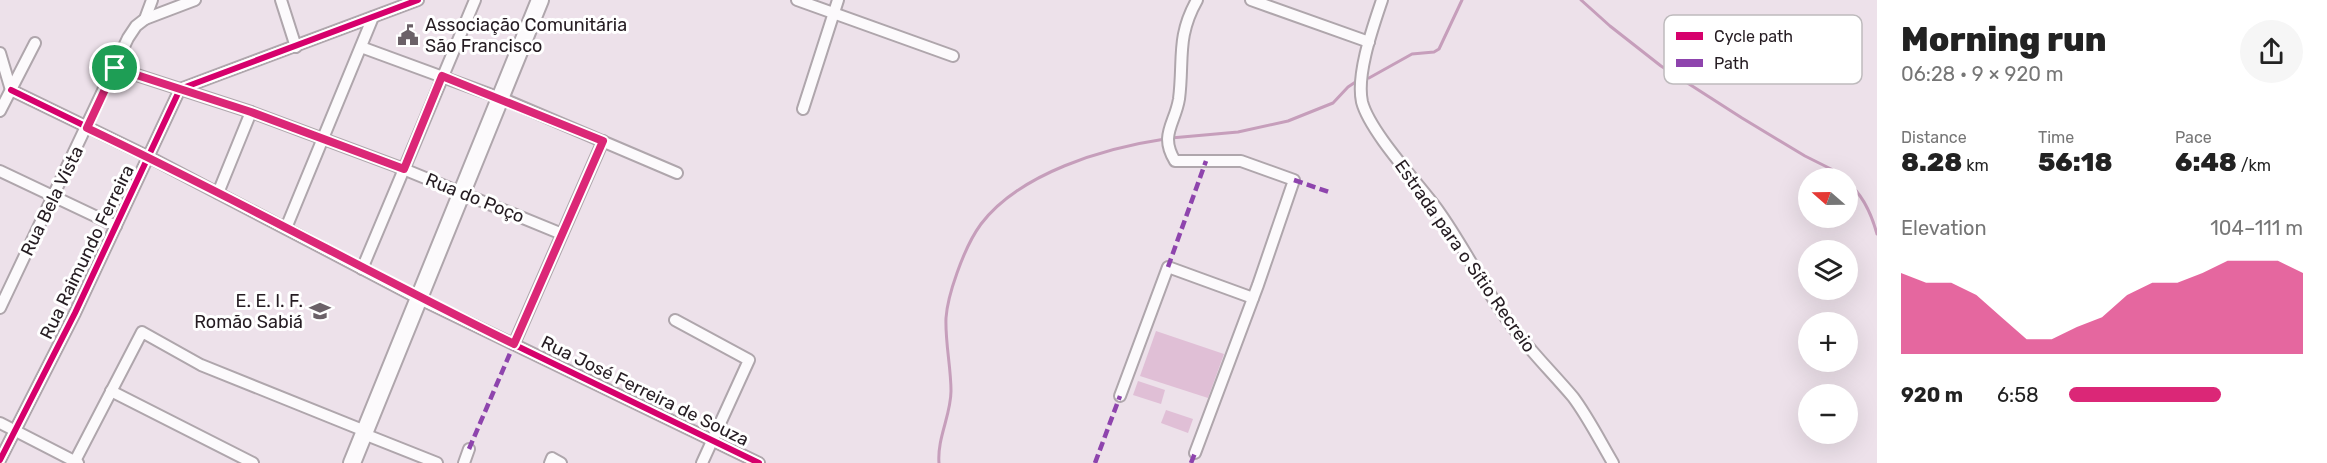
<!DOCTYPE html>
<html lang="en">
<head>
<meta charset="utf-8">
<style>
	:root { --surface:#fff; --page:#f6f6f6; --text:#222; --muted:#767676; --accent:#db2777 }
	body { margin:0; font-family:Rubik,sans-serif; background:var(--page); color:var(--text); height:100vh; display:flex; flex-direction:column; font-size:22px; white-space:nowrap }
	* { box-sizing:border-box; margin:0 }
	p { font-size:20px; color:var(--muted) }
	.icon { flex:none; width:33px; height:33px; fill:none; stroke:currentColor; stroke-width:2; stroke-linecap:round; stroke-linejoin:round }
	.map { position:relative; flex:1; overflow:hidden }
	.details { display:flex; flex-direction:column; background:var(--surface); width:450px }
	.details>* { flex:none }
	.needle { width:39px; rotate:290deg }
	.buttons { position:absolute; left:1798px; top:168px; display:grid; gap:12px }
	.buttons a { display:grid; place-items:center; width:60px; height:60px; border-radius:50%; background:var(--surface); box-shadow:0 6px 24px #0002; font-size:30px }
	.pin { position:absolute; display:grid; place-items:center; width:51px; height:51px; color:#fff; margin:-26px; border:3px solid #fff; border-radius:50%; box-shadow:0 2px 6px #0007 }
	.round { display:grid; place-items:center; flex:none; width:63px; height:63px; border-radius:32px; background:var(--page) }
	.summary { display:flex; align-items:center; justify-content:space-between; height:102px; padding:0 24px }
	h1 { font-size:33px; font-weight:800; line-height:45px }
	.figures { display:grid; grid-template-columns:repeat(3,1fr); gap:9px; height:102px; padding:6px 24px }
	.figures div { display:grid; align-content:center }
	.figures b { font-size:26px; font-weight:800 }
	.figures small { font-size:16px; font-weight:400 }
	.figures p { font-size:16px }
	.chart { height:168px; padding:12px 24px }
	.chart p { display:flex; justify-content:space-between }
	.chart svg { width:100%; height:108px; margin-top:6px; fill:var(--accent); opacity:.7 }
	ul { padding:0 24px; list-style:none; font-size:20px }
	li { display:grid; grid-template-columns:96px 72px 1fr; align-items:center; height:45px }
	li i { height:15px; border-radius:8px; background:var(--accent) }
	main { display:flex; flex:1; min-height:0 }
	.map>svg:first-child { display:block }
	.pitch { fill:#e0bfd6 }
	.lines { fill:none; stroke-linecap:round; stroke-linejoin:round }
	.stream { stroke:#c69ebb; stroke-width:3 }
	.minor-casing { stroke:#afa6ac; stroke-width:14 }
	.primary-casing { stroke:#afa6ac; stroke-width:20 }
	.minor { stroke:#fcfafc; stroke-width:10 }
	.primary { stroke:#fcfafc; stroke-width:16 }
	.quiet { stroke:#8e44ad; stroke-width:4.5; stroke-dasharray:9 4.5; stroke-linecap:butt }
	.cycleway-casing { stroke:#fff; stroke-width:10 }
	.cycleway { stroke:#d6006c; stroke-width:6 }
	.route-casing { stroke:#fff; stroke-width:12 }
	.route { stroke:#db2777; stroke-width:8 }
	.labels { text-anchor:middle; stroke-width:6; stroke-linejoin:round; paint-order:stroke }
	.poi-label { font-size:18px; fill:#251c22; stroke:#fff; text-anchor:start }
	.street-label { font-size:18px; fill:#251c22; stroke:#fff }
	.key { fill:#fff; stroke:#bebbbd; stroke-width:1.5 }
	.key-label { font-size:16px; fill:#251c22 }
</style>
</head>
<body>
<main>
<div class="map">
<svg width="1877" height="463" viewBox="0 0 1877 463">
	<rect width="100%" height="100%" fill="#ede1ea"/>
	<!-- pitch -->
	<g class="pitch">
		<polygon points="1156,331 1224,354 1208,398 1140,376"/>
		<polygon points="1138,381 1165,390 1161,404 1133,395"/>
		<polygon points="1166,410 1193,419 1188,433 1161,423"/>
	</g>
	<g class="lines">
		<!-- stream -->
		<g class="stream">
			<polyline points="1581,0 1610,26 1661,66 1742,118 1805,156 1831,169 1843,178"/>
			<polyline points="1369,78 1412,54 1434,52 1439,49 1462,0"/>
			<polyline points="1171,138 1238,132 1288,121 1333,103 1348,87 1357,81"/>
			<path d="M 1848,183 C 1863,195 1872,216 1877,234"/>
			<path d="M 939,463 C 937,438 951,415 951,391 C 951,367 945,342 946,318 C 947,303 952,287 957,273 C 963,256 970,239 981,224 C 1020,173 1104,148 1165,139"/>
		</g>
		<defs>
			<g id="minor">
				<polyline points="281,0 296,47"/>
				<polyline points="797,0 953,56"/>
				<polyline points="1251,0 1369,42"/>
				<path d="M 1382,0 C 1373,27 1356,74 1362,102 C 1370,132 1417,182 1437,209 C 1463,245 1482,285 1508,321 C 1528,349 1551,371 1573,397 C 1588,417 1600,441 1613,463"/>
				<polyline points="145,19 195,0"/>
				<polyline points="361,47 508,101 677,173"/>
				<polyline points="0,53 11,90"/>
				<polyline points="115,68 251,112 396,166 562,234"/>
				<polyline points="11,90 149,157 420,299 759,463"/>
				<polyline points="803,109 838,0"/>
				<polyline points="0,111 35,43"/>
				<polyline points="0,171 116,226"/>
				<polyline points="218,193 251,112"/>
				<polyline points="286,228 373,17"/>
				<polyline points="362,269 475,0"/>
				<polyline points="0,308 128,38 136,26 145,19 152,0"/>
				<polyline points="675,320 749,360 702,463"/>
				<polyline points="514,344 603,141"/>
				<polyline points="111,391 253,463"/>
				<polyline points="1120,396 1168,267 1253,298"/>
				<polyline points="0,423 78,463"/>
				<polyline points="364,434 437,463"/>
				<path d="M 1195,453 L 1258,285 L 1294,180 L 1241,161 L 1175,161 C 1159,135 1175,124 1179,99 C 1184,60 1176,37 1197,0"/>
				<polyline points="0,460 75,313 180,89 418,0"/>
				<polyline points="75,461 142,332 201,365 365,431"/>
				<polyline points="464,463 469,449"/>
				<polyline points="550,463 552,458 561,463"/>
			</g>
			<polyline id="primary" points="352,463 540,0"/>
		</defs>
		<!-- minor casing -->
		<use href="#minor" class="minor-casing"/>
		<!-- primary casing -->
		<use href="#primary" class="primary-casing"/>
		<!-- minor -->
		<use href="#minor" class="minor"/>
		<!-- primary -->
		<use href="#primary" class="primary"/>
		<!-- quiet -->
		<g class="quiet">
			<polyline points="1294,180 1329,192"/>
			<polyline points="1168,267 1206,161"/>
			<polyline points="469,449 514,344"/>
			<polyline points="1095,463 1120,396"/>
			<polyline points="1191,463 1195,453"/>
		</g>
		<defs>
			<g id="cycleway">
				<polyline points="11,90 149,157 420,299 759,463"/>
				<polyline points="0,460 75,313 180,89 418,0"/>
			</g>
		</defs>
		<!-- cycleway casing -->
		<use href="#cycleway" class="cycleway-casing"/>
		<!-- cycleway -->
		<use href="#cycleway" class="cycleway"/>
	</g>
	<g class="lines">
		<defs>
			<path id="route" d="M 115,68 L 251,112 L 404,169 L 442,76 L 603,141 L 514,344 C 371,274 231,196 87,128 Z"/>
		</defs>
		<!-- route casing -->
		<use href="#route" class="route-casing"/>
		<!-- route -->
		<use href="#route" class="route"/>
	</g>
	<!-- icons -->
	<defs>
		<symbol id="civic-bare" viewBox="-9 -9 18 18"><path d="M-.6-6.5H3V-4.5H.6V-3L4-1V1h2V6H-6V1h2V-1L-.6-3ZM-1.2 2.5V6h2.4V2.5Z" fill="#6b6168" stroke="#fff" stroke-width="2.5" paint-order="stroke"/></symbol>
		<symbol id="school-bare" viewBox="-9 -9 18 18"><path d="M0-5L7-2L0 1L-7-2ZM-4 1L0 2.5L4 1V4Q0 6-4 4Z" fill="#6b6168" stroke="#fff" stroke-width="2.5" paint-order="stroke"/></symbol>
	</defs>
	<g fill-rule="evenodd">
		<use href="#civic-bare" x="393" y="20" width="30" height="30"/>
		<use href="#school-bare" x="305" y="296" width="30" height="30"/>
	</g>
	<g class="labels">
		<!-- poi labels -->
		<g class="poi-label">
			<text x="425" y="31">Associação Comunitária<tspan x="425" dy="21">São Francisco</tspan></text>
			<text x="303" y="307" text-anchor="end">E. E. I. F.<tspan x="303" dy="21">Romão Sabiá</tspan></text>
		</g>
		<!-- street labels -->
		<g class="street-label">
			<text transform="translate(475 198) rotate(22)" y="6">Rua do Poço</text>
			<text transform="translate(52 201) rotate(-64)" y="6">Rua Bela Vista</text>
			<text transform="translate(87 252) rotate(-64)" y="6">Rua Raimundo Ferreira</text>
			<text transform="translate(1465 256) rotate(55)" y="6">Estrada para o Sítio Recreio</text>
			<text transform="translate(645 391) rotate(26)" y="6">Rua José Ferreira de Souza</text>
		</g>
	</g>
	<!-- legend -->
	<rect x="1664" y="15" width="198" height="69" rx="9" class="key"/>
	<rect x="1676" y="32" width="27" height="8" fill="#d6006c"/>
	<rect x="1676" y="59" width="27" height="8" fill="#8e44ad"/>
	<g class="key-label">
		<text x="1714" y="42">Cycle path</text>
		<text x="1714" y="69">Path</text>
	</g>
</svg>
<div class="buttons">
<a><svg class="needle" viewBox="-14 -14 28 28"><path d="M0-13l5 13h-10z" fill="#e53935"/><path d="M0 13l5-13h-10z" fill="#767676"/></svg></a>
<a><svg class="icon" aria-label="layers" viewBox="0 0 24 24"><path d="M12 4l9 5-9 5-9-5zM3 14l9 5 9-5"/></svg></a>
<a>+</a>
<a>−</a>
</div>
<div class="pin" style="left:115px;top:68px;background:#1e9e55"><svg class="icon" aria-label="arrive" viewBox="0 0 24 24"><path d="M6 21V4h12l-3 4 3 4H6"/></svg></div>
</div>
<section class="details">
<div class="summary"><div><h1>Morning run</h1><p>06:28 · 9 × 920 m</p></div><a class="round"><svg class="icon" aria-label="share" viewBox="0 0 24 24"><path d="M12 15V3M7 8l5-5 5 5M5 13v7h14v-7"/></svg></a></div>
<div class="figures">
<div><p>Distance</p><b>8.28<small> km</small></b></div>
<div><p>Time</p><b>56:18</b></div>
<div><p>Pace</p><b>6:48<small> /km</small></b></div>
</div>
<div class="chart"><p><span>Elevation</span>104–111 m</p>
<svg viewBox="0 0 160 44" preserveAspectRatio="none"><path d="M0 44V11L10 15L20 15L30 20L40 29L50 38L60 38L70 33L80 29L90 20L100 15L110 15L120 11L130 6L140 6L150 6L160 11V44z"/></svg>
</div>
<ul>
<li><b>920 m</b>6:58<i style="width:65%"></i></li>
</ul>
</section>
</main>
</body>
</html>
